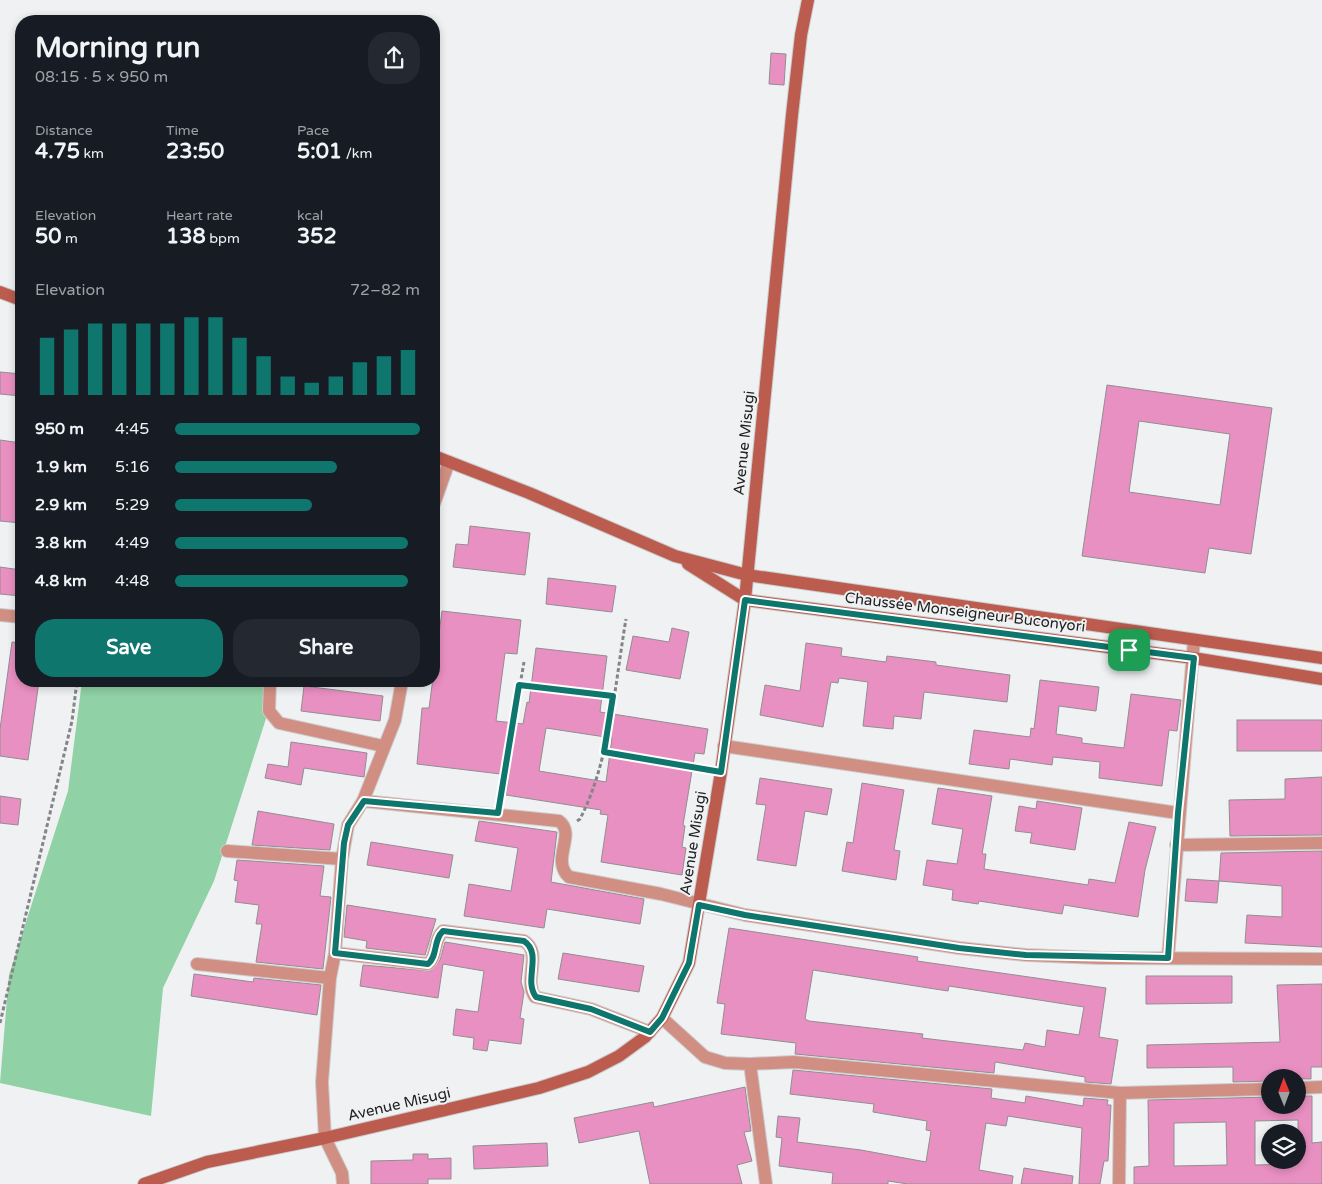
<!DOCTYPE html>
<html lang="en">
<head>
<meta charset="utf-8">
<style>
	:root { --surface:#171b24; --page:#242831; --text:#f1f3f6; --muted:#9ea1a6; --accent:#0f766e }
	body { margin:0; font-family:"Varela Round",sans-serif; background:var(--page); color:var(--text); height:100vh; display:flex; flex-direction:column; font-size:19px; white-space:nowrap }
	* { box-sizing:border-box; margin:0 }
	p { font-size:16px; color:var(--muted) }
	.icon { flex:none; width:28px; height:28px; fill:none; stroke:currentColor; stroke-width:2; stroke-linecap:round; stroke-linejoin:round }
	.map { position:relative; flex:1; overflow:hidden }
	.drawer { position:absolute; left:15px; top:15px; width:425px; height:672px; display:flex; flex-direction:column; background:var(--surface); border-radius:20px; box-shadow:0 2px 8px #0003 }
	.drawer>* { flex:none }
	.needle { width:32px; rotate:359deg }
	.fabs { position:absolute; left:1261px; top:1069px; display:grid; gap:10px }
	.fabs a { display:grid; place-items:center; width:45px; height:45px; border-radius:50%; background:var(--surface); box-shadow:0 2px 8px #0003; font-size:25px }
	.pin { position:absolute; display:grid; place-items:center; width:42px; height:42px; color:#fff; margin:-21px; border-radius:10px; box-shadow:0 2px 8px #0006 }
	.round { display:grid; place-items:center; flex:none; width:52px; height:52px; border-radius:20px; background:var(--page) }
	.overview { display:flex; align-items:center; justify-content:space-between; height:85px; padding:0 20px }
	h1 { font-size:28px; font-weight:800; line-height:38px }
	.metrics { display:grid; grid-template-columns:repeat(3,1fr); gap:8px; height:85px; padding:5px 20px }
	.metrics div { display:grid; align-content:center }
	.metrics b { font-size:21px; font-weight:800 }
	.metrics small { font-size:14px; font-weight:400 }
	.metrics p { font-size:14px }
	.chart { height:140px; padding:10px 20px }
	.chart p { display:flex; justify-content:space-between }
	.chart svg { width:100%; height:90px; margin-top:5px; stroke:var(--accent); stroke-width:6 }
	.button { display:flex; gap:10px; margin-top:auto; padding:10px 20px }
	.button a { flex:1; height:58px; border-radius:20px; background:var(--accent); color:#fff; font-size:20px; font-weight:800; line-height:58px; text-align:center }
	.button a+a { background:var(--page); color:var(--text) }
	ul { padding:0 20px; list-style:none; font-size:16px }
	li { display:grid; grid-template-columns:80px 60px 1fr; align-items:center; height:38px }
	li i { height:12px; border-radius:6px; background:var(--accent) }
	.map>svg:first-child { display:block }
	.green { fill:#90d1a5 }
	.building { fill:#e990c2; stroke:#918e8f; fill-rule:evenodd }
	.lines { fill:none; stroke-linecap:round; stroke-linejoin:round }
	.street-casing { stroke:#caccce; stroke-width:14 }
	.secondary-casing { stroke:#caccce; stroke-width:14 }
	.path { stroke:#838586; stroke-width:3; stroke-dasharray:4 2.5; stroke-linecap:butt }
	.street { stroke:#d18f83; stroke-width:12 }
	.secondary { stroke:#bb5c4e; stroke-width:12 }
	.route-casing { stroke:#fff; stroke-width:10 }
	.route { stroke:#0f766e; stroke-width:6 }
	.labels { text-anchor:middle; stroke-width:4; stroke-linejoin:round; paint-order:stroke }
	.street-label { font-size:15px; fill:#212223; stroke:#eff1f3 }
</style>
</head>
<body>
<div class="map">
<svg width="1322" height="1184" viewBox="0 0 1322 1184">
	<rect width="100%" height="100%" fill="#eff1f3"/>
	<!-- green -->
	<polygon class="green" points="82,681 278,681 214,881 163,988 151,1116 0,1083 9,975 68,791"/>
	<!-- building -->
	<g class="building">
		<polygon points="771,53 786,54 784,85 769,84"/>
		<polygon points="0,372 21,374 21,396 0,394"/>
		<path d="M 1107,385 L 1272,408 L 1251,554 L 1209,548 L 1205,573 L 1082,556 ZM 1139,421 L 1230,434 L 1220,505 L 1129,492 Z"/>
		<polygon points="0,440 21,443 21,523 0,521"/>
		<polygon points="470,526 530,533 525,575 453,567 456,544 468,545"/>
		<polygon points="0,567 21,570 21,596 0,594"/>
		<polygon points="548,578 616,586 612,612 546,604"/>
		<path d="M 442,611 L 521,620 L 517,654 L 505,653 L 496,721 L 523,724 L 527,702 L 529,703 L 536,648 L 607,656 L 600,712 L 708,729 L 704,754 L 695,753 L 683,825 L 685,826 L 682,847 L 686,848 L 682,875 L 601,862 L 608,815 L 600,814 L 601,810 L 506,795 L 509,775 L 417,764 L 422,708 L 429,708 ZM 546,728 L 612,738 L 606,782 L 539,771 Z"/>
		<polygon points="672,628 689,632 680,679 626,670 633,636 669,642"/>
		<polygon points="12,642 21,643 21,681 39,681 28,760 0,756 0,729"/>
		<polygon points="806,643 842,648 841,656 886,662 887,656 936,662 936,665 1010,675 1007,702 924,692 921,719 894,716 893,729 863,726 868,682 839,678 838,683 831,682 823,727 760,715 765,685 800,691"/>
		<polygon points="1040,680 1099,687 1096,711 1059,706 1056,734 1082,738 1082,743 1124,748 1131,694 1181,700 1177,731 1169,730 1162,786 1099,778 1100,762 1053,757 1052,765 1010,759 1009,769 969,764 974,730 1030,737 1031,728 1034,729"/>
		<polygon points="304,686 383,696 380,721 301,711"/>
		<rect x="1237" y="720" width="85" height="31"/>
		<polygon points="291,742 367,753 364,777 304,768 301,785 265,778 268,764 288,767"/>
		<polygon points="1322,777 1322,835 1230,836 1229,800 1285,799 1285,779"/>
		<polygon points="760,778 832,789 827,815 805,811 796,866 757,860 766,805 756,804"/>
		<polygon points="862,783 904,790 894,850 900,851 896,880 842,871 847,842 853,843"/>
		<polygon points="938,788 992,796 982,854 986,854 984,869 1088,885 1089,879 1115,883 1129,822 1156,827 1145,870 1138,917 1064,905 1062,914 979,901 978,904 952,900 953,890 923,885 927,860 957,864 963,829 932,824"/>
		<polygon points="0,796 21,799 18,825 0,823"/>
		<polygon points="1037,801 1082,808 1075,850 1030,843 1032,833 1015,831 1019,806 1036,809"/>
		<polygon points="258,811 334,824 330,850 252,845"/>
		<polygon points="479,821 557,832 551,882 644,899 640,924 547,909 544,928 464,916 469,884 511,891 518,848 475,841"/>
		<polygon points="371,842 453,855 449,878 367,865"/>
		<polygon points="1322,851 1322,947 1245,943 1247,915 1282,917 1282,886 1219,881 1221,853"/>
		<polygon points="237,860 324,866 320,896 331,897 323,969 256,962 262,924 256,924 259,905 235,902 238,881 234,880"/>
		<polygon points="1187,879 1219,881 1217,903 1185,901"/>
		<polygon points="347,905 436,919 425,955 366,948 367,941 344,937"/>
		<path d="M 729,928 L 918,957 L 917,961 L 1106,988 L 1099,1037 L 1118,1040 L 1111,1084 L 1085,1082 L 1085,1077 L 995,1062 L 994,1073 L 795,1054 L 796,1043 L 721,1034 L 725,1004 L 717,1003 ZM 813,970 L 948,991 L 949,986 L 1084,1007 L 1079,1035 L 1047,1030 L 1045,1047 L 1025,1043 L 1023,1050 L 922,1038 L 923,1034 L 809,1021 L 805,1019 Z"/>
		<polygon points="445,942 524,955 521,982 524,992 520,1018 524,1019 521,1044 489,1040 487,1051 473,1049 474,1038 453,1035 456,1009 478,1012 484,971 443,964 438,998 360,986 363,965 431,971 440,960"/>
		<polygon points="563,953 644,966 639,992 558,979"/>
		<polygon points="194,974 253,982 254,978 321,985 317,1015 191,996"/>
		<polygon points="1146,976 1232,976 1232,1003 1146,1004"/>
		<polygon points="1322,984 1322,1067 1311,1067 1311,1079 1270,1078 1270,1081 1233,1082 1233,1067 1147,1068 1147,1045 1280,1042 1277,985"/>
		<polygon points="793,1070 992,1089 991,1098 1025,1103 1026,1096 1083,1106 1084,1098 1108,1100 1107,1105 1111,1105 1108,1161 1104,1161 1100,1184 1079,1184 1082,1128 1008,1116 1006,1126 986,1123 979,1170 1013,1176 1012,1184 908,1184 888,1181 888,1184 832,1184 833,1173 779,1166 782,1138 776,1137 778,1116 800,1118 797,1142 861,1150 926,1162 931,1131 926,1130 927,1121 873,1112 874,1104 790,1094"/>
		<polygon points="745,1087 751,1131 744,1132 752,1161 737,1165 742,1184 650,1184 639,1131 579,1143 574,1118 653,1102 654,1107"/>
		<path d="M 1298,1096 L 1312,1096 L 1312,1143 L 1322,1142 L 1322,1184 L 1134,1184 L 1134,1167 L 1149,1166 L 1148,1100 L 1270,1097 L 1270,1105 L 1298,1105 ZM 1298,1120 L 1298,1164 L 1255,1165 L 1255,1121 ZM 1226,1122 L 1227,1165 L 1174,1166 L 1174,1123 Z"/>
		<polygon points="547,1143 548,1166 474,1169 473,1146"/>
		<polygon points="413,1154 428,1154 428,1159 451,1158 451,1179 428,1179 428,1184 371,1184 371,1161 413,1160"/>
		<polygon points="1024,1168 1073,1176 1072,1184 1021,1184"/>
	</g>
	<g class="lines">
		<defs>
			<g id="street">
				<polyline points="434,504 449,462"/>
				<polyline points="0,615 21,617"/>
				<polyline points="270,681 269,711 279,723 383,746"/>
				<polyline points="724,746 1178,813"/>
				<path d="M 363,801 L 559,821 C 577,834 550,860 569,877 L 661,894 L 745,915 L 959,948 L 1026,955 L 1100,958 L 1322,959"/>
				<polyline points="1176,845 1322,843"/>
				<polyline points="227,851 342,859"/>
				<path d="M 335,953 L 428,964 C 438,956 433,940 443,931 L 524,941 C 543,953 523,980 535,997 L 591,1009 L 650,1032"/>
				<polyline points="1168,958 1194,640"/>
				<polyline points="197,964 330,978"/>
				<polyline points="662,1018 705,1057 725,1063 750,1064 766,1184"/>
				<polyline points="750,1064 794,1062 1120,1093 1270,1089"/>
				<polyline points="1298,1088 1322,1087"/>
				<polyline points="343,1184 342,1173 325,1138 322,1082 330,978 335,953 342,859 348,825 363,801 395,720 402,681"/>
				<polyline points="1119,1184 1120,1093"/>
			</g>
			<g id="secondary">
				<polyline points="0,292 21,300"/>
				<polyline points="434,456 529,493 675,556 747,575 1322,658"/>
				<polyline points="688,564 745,600 1193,658 1322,679"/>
				<polyline points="144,1184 207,1162 325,1138 539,1088 588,1072 619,1056 645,1037 662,1018 689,963 721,772 745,600 792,115 801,35 808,0"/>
			</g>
		</defs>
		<!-- street casing -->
		<use href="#street" class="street-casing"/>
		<!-- secondary casing -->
		<use href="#secondary" class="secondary-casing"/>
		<!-- path -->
		<g class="path">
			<polyline points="519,685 613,696"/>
			<polyline points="604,752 707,769"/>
			<polyline points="500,800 524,662"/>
			<path d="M 577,821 L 580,819 C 610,761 615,683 626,619"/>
			<polyline points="0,1023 72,721 77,681"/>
		</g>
		<!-- street -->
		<use href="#street" class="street"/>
		<!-- secondary -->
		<use href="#secondary" class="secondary"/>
	</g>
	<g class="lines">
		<defs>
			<path id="route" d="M 745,600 L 1194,658 L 1178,813 L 1168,958 L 1026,955 L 959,948 L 745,915 L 699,905 L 689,963 L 662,1018 L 650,1032 L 591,1009 L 536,997 C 523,980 543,954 524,941 L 443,931 C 433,940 438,956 428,964 L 335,953 L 344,843 L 348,825 L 364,801 L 498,813 L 519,685 L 613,696 L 604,752 L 721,772 Z"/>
		</defs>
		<!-- route casing -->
		<use href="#route" class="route-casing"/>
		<!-- route -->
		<use href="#route" class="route"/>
	</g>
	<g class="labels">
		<!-- street labels -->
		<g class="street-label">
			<text transform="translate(744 443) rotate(-84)" y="5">Avenue Misugi</text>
			<text transform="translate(965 612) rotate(7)" y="5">Chaussée Monseigneur Buconyori</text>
			<text transform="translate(693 843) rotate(-81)" y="5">Avenue Misugi</text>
			<text transform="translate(399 1104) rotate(-13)" y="5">Avenue Misugi</text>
		</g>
	</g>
</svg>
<div class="fabs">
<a><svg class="needle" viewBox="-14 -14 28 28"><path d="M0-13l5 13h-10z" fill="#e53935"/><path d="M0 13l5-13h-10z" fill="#9ea1a6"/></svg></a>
<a><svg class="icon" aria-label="layers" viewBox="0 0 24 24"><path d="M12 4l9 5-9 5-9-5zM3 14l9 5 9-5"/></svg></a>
</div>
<div class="pin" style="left:1129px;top:650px;background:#1e9e55"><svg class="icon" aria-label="arrive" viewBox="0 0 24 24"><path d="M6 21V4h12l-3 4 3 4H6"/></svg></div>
<section class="drawer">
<div class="overview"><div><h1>Morning run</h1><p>08:15 · 5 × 950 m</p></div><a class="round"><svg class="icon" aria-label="share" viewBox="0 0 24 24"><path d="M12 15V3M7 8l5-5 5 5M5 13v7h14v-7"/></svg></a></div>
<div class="metrics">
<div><p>Distance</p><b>4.75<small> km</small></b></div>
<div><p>Time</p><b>23:50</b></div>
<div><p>Pace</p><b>5:01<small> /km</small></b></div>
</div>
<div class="metrics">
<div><p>Elevation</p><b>50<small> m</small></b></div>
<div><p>Heart rate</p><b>138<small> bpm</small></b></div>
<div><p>kcal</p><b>352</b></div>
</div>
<div class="chart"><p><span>Elevation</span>72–82 m</p>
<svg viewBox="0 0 160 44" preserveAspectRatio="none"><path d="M5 44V16M15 44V12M25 44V9M35 44V9M45 44V9M55 44V9M65 44V6M75 44V6M85 44V16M95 44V25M105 44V35M115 44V38M125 44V35M135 44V28M145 44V25M155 44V22"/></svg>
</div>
<ul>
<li><b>950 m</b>4:45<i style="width:100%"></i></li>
<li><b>1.9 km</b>5:16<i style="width:66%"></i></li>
<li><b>2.9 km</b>5:29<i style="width:56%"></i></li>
<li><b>3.8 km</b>4:49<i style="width:95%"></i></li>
<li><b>4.8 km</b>4:48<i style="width:95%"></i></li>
</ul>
<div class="button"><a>Save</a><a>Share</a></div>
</section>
</div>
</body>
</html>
